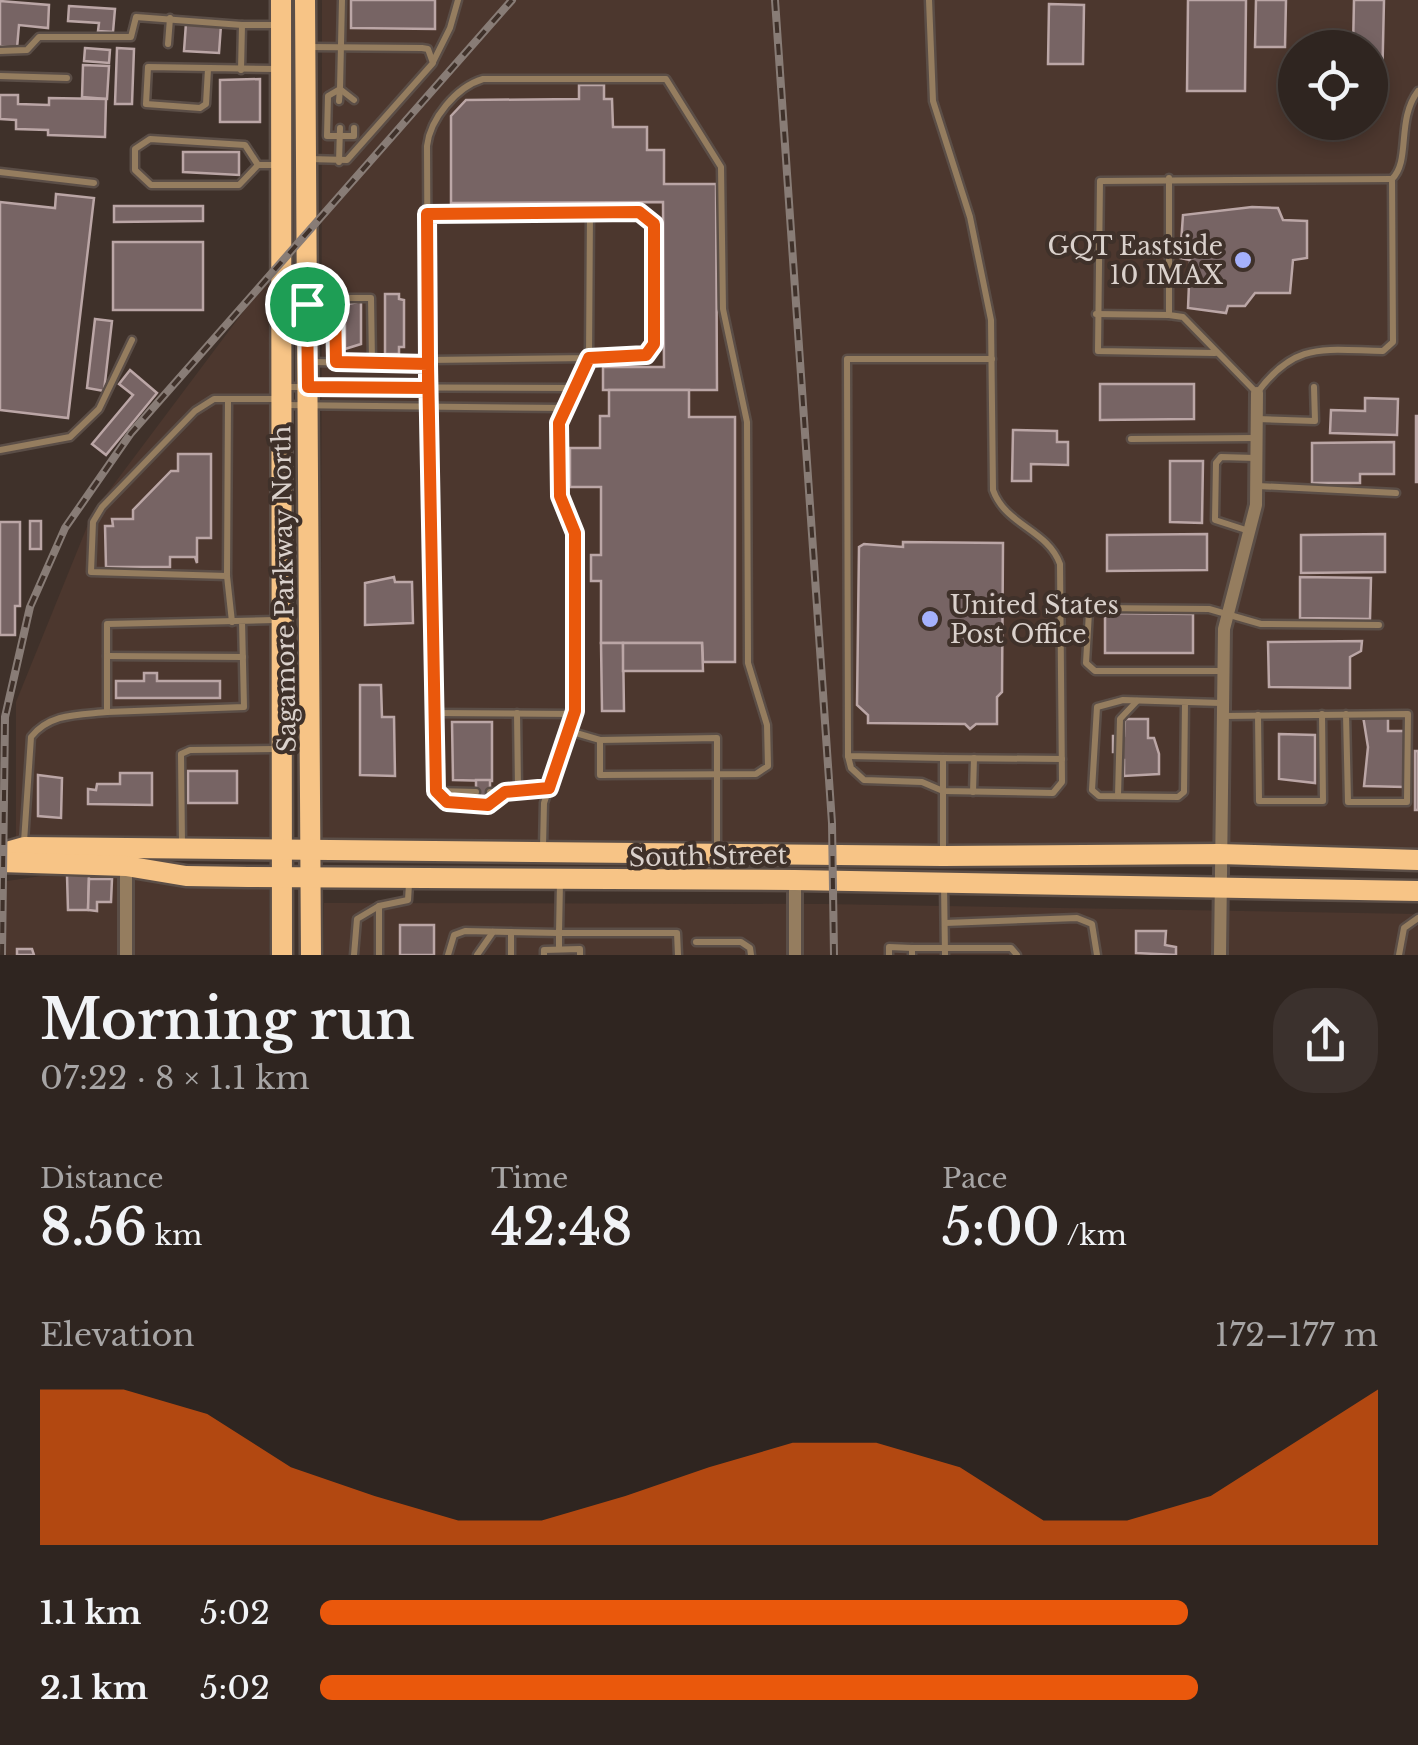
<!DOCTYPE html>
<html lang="en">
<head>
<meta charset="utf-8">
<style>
	:root { --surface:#2f2520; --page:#3b312d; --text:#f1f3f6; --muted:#a7a5a5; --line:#4a423e; --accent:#ea580c }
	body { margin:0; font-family:"Libre Baskerville",serif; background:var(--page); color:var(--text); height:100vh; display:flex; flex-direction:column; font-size:38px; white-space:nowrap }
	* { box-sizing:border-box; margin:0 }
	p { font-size:32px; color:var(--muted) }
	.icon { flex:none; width:55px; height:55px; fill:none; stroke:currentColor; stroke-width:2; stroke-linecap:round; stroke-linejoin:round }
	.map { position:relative; height:955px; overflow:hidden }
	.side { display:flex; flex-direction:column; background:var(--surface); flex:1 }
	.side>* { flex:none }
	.buttons { position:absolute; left:1278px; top:30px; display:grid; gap:20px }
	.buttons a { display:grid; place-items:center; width:110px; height:110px; border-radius:50%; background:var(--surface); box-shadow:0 5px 15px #0003,0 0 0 2px var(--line); font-size:50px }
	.pin { position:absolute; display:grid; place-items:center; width:85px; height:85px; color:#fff; margin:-42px; border:5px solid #fff; border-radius:50%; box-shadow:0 2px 10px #0007 }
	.round { display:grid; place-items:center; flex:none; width:105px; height:105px; border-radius:40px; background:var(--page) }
	.headline { display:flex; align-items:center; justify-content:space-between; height:170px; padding:0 40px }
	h1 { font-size:55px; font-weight:600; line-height:75px }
	.metrics { display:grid; grid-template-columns:repeat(3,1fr); gap:15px; height:170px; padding:10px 40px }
	.metrics div { display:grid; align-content:center }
	.metrics b { font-size:50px; font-weight:600 }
	.metrics small { font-size:28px; font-weight:400 }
	.metrics p { font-size:28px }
	.chart { height:280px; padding:20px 40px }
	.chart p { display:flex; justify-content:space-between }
	.chart svg { width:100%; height:180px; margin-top:10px; fill:var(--accent); opacity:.7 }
	ul { padding:0 40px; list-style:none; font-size:32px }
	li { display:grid; grid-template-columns:160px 120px 1fr; align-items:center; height:75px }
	li i { height:25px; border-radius:12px; background:var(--accent) }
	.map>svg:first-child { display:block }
	.built { fill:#4c372e; fill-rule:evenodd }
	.building { fill:#776464; stroke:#bba6a6; stroke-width:2.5 }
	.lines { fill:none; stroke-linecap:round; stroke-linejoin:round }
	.service-casing { stroke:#5b4e47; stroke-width:11 }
	.minor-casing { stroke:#5b4e47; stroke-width:18 }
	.primary-casing { stroke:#5b4e47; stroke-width:25 }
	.service { stroke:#957d5f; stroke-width:6 }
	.minor { stroke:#957d5f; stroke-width:12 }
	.primary { stroke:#f7c486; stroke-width:20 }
	.rail-casing { stroke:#887c76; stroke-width:8 }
	.rail { stroke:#3f312a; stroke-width:4; stroke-dasharray:11; stroke-linecap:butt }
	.route-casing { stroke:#fff; stroke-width:20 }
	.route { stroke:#ea580c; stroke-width:12 }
	.poi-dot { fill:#a5b1fc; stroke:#3f312a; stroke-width:4 }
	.labels { text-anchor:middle; stroke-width:8; stroke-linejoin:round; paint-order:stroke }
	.poi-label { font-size:25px; fill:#dad1cc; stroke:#3f312a; text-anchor:end }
	.street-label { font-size:25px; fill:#dad1cc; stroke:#3f312a }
</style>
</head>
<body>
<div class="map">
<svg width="1418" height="955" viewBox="0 0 1418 955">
	<rect width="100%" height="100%" fill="#3f312a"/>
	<!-- built -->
	<g class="built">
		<path d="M 322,0 L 1418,0 L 1418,854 L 321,842 ZM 1295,48 L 1370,48 L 1370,122 L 1295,122 Z"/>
		<polygon points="282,260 282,852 16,847 16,702 93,512"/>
		<polygon points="41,876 269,880 269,955 0,955 0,882"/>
		<polygon points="324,903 826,904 1418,914 1418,955 324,955"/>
	</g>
	<!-- building -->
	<g class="building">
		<polygon points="351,0 435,0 435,29 351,28"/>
		<polygon points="1188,0 1246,0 1245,91 1187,91"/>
		<polygon points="1256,0 1286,0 1285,47 1255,47"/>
		<polygon points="1354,0 1384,0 1382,88 1370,88 1370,48 1353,48"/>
		<polygon points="0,1 49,5 48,28 19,25 17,48 0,46"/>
		<polygon points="1049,4 1084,5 1083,64 1048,64"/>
		<polygon points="69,6 115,9 113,32 98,31 99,23 68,21"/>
		<polygon points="186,23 221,25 219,53 184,51"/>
		<polygon points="85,48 110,50 109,63 84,61"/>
		<polygon points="117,48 134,49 132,104 115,104"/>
		<polygon points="83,65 109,66 107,99 82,97"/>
		<polygon points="260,79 260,122 220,122 220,80"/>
		<polygon points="579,85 604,85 604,99 612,99 613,127 647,127 647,150 664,150 664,184 716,184 717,390 603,390 603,367 664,367 663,202 451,203 451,116 466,100 579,99"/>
		<polygon points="0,95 18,95 18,104 49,105 49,98 106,99 105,137 48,135 48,130 16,129 16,120 0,119"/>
		<polygon points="183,152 239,152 239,175 183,172"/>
		<polygon points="56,194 94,198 68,418 0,410 0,202 55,208"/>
		<polygon points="114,206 203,206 203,221 114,222"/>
		<polygon points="1252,207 1278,208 1283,220 1307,221 1307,258 1293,260 1290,293 1255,293 1245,306 1228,306 1226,313 1188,308 1190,260 1180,258 1183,215"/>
		<rect x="113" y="242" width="90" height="68"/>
		<polygon points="385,294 399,294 399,299 404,300 404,347 399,347 399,354 385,354"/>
		<polygon points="361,301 361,344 345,349 345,305"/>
		<polygon points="95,319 112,321 104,391 87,388"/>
		<polygon points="130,370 157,393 106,455 92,444 133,395 119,384"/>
		<polygon points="1100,384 1194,384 1194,419 1100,420"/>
		<polygon points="609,390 689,390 689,417 735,417 735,662 703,662 702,643 601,643 601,581 591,581 591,555 601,555 601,487 570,487 570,448 600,448 600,416 609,416"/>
		<polygon points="1365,398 1398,399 1397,435 1330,433 1331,410 1365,411"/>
		<rect x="1416" y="416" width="2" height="66"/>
		<polygon points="1013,430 1057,431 1057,442 1068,442 1068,465 1031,464 1031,481 1012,481"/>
		<polygon points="1394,442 1394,474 1360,474 1360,483 1312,483 1312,443"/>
		<polygon points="178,454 211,454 211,538 197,538 197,563 195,557 170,557 170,567 106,567 105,526 113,526 112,519 133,519 133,510 171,471 178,471"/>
		<polygon points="1170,461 1203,461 1202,523 1170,522"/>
		<rect x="30" y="521" width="11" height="28"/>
		<polygon points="0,522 20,522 20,606 15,606 15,635 0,635"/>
		<polygon points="1207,534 1207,570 1107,571 1107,535"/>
		<polygon points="1385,534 1385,572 1301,573 1301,535"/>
		<polygon points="903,542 1003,543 1002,692 997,697 997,724 976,724 970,729 965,724 868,723 868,715 857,705 859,547 864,544 903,547"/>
		<polygon points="394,577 395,582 412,582 413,623 365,625 365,583"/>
		<polygon points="1300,577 1371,578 1370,619 1300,618"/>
		<polygon points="1105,613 1193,614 1193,653 1105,653"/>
		<polygon points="1362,641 1361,651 1350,657 1350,688 1269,687 1268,642"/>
		<polygon points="601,643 623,643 624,711 602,711"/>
		<polygon points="623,643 702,643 703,671 623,671"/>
		<polygon points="144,673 157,673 157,681 220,681 220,698 116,698 116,681 144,681"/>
		<polygon points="360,685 381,685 382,717 394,717 395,776 360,775"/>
		<polygon points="1363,716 1388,716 1388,731 1405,731 1404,787 1364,786 1368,747"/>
		<polygon points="1125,719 1148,719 1148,738 1154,738 1159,754 1159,774 1124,776 1124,760 1120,760 1120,752 1113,752 1113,736 1124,736"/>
		<polygon points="452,722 492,722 492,781 453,780"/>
		<polygon points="1279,734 1315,735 1315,783 1279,779"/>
		<rect x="1415" y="751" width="3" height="59"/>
		<rect x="188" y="771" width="49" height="32"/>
		<polygon points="120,773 152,773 152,805 88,804 88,789 96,790 97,784 120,784"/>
		<polygon points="38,775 62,778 61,818 38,816"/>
		<rect x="476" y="780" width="14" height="21"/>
		<polygon points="67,875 89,875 88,910 68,910"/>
		<polygon points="89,879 112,879 111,902 97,902 97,911 88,910"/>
		<rect x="400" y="925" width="34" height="30"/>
		<polygon points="1136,931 1166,931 1165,945 1176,947 1176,955 1136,953"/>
		<polygon points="17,949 32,949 34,955 17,955"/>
	</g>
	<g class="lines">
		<defs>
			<g id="service">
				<polyline points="342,0 340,89 354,100"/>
				<polyline points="168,44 170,18"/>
				<polyline points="0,51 27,50 39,37 131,37 136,17 242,25"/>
				<polyline points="433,62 450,28 458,0"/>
				<polyline points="208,69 206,104 200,108 146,104 148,67 275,69"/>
				<polyline points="241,70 242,25 276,25"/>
				<polyline points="0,76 67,78"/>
				<polyline points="339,101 340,89 328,96 327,136 354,136 354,128"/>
				<polyline points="309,159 347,160 433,63 428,49 422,48 309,47"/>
				<polyline points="339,162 340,128"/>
				<polyline points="258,165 239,185 151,185 135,170 135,149 150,139 245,145 258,165 276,165"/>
				<polyline points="0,172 94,183"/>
				<path d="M 1169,178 L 1169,315 L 1183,317 L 1257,393 C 1295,341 1323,350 1383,351 L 1393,342 L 1392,179 C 1411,161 1396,120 1418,91"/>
				<polyline points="427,215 639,212 651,218 655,231 651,350 636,357 589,358 559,423 560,496 575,533 575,711 544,803 543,847"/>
				<polyline points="309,304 335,305 336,362"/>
				<polyline points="335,305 335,298 371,298 372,362"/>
				<polyline points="1096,314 1169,315"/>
				<polyline points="1215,353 1098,351 1100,181 1392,179"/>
				<polyline points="428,360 589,358 590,212"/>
				<polyline points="312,362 428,364 435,791 447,802 489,805 505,792 549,789"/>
				<path d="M 428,364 L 427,146 C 430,119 456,87 483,79 L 666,79 L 721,167 L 723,309 L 747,422 L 748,663 L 767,725 L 768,766 L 756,774 L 600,775 L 600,740 L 569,731"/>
				<polyline points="287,387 575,388"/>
				<polyline points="228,400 227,576 91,572 93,522 102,507 195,411 214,399 277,399"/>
				<polyline points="284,405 566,408"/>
				<polyline points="1257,419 1315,421 1314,387"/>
				<polyline points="1131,439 1255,438"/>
				<polyline points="0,450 70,437 99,409 132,340"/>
				<polyline points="1258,486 1396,493"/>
				<polyline points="1249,531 1215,520 1216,463 1221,457 1255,458"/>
				<polyline points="227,576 232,622"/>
				<polyline points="242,621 244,707 107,712 107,624 276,620"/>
				<polyline points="107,656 243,657"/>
				<polyline points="1221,671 1095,671 1086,663 1089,612 1098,608 1209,609 1261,624 1379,625"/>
				<polyline points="1185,702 1184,792 1178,797 1099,796 1092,790 1097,707 1123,700 1221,703"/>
				<polyline points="432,713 575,714"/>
				<polyline points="517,713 518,789"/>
				<polyline points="1258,715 1259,801 1323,801 1322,714"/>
				<polyline points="1223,716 1408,714 1407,802 1348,802 1346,714"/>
				<polyline points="600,740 717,738 717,850"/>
				<path d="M 848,756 L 851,768 L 864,780 L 922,782 L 943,791 L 1053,793 L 1062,782 L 1060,564 C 1047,529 1006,526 993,490 L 991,320 L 970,217 L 933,101 L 929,0"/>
				<polyline points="943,758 848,756 847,359 992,359"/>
				<polyline points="437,791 476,792"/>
				<polyline points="490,792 505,792"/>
				<polyline points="973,792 974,758"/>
				<polyline points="1118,796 1120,719 1137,701"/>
				<path d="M 24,842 L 31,737 C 50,713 79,715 107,712"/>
				<polyline points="182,844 181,754 190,750 277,749"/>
				<polyline points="943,850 943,758 1062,759"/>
				<polyline points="944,884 945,955"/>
				<polyline points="379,906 379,955"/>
				<polyline points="945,923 1077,918 1092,924 1097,955"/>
				<polyline points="511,932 511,955"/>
				<polyline points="696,942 741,942 750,948 751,955"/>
				<polyline points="559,949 559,933 677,933 678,955"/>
				<polyline points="354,955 357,919 379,906 408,900 409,884"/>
				<polyline points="448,955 454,935 465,931 559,933 560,882"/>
				<polyline points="477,955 493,932"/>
				<polyline points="544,955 544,950 580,949 580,955"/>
				<polyline points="889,955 889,947 912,948"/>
				<polyline points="912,955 912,948 1011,948 1017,955"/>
				<polyline points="1399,955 1404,928 1418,918"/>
			</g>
			<g id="minor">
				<polyline points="126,866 126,955"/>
				<polyline points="795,955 795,880"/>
				<polyline points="1220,955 1224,629 1256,505 1257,393"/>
			</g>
			<g id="primary">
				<polyline points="281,0 282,955"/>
				<polyline points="305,0 311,955"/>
				<polyline points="0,854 24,847 943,856 1219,854 1418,860"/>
				<polyline points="0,862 126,866 186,876 248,877 795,880 1418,891"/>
			</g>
		</defs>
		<!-- service casing -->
		<use href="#service" class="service-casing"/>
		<!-- minor casing -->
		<use href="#minor" class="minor-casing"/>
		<!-- primary casing -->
		<use href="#primary" class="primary-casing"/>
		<!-- service -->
		<use href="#service" class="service"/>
		<!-- minor -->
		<use href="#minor" class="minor"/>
		<!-- primary -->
		<use href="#primary" class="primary"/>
		<defs>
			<g id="rail">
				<polyline points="775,0 832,823 834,955"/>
				<polyline points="2,955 5,717 30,607 65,528 131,433 512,0"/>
			</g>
		</defs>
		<!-- rail casing -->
		<use href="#rail" class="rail-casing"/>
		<!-- rail -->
		<use href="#rail" class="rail"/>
	</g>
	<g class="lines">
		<defs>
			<polyline id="route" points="307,304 335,304 336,362 428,364 436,791 447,802 488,805 505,792 549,788 575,711 575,533 560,496 559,423 589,358 646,355 654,344 654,224 639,212 427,214 428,360 428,388 308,387 307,304"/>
		</defs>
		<!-- route casing -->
		<use href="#route" class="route-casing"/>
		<!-- route -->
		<use href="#route" class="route"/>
	</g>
	<!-- markers -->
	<g class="poi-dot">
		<circle cx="1243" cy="260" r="10"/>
		<circle cx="930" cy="619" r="10"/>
	</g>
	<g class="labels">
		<!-- poi labels -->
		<g class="poi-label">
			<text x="1223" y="255">GQT Eastside<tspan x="1223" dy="29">10 IMAX</tspan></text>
			<text x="950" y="614" text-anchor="start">United States<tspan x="950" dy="29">Post Office</tspan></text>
		</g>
		<!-- street labels -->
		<g class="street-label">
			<text transform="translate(284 589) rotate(-91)" y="9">Sagamore Parkway North</text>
			<text transform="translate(708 856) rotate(-1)" y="9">South Street</text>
		</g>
	</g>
</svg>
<div class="buttons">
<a><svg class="icon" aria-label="locate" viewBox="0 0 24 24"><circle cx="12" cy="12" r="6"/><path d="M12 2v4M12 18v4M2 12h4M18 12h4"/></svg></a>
</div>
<div class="pin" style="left:307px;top:304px;background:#1e9e55"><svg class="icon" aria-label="arrive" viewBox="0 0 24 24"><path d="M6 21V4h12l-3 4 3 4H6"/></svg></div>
</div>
<section class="side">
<div class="headline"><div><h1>Morning run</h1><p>07:22 · 8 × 1.1 km</p></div><a class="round"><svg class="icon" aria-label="share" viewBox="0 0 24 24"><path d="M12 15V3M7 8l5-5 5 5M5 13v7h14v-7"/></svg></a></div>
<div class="metrics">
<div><p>Distance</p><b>8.56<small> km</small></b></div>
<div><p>Time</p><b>42:48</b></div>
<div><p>Pace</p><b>5:00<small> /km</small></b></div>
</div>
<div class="chart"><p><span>Elevation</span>172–177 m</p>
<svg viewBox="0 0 160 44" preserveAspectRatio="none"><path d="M0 44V6L10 6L20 12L30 25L40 32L50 38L60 38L70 32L80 25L90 19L100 19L110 25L120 38L130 38L140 32L150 19L160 6V44z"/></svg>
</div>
<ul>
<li><b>1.1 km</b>5:02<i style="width:82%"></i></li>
<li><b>2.1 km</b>5:02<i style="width:83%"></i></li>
</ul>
</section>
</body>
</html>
